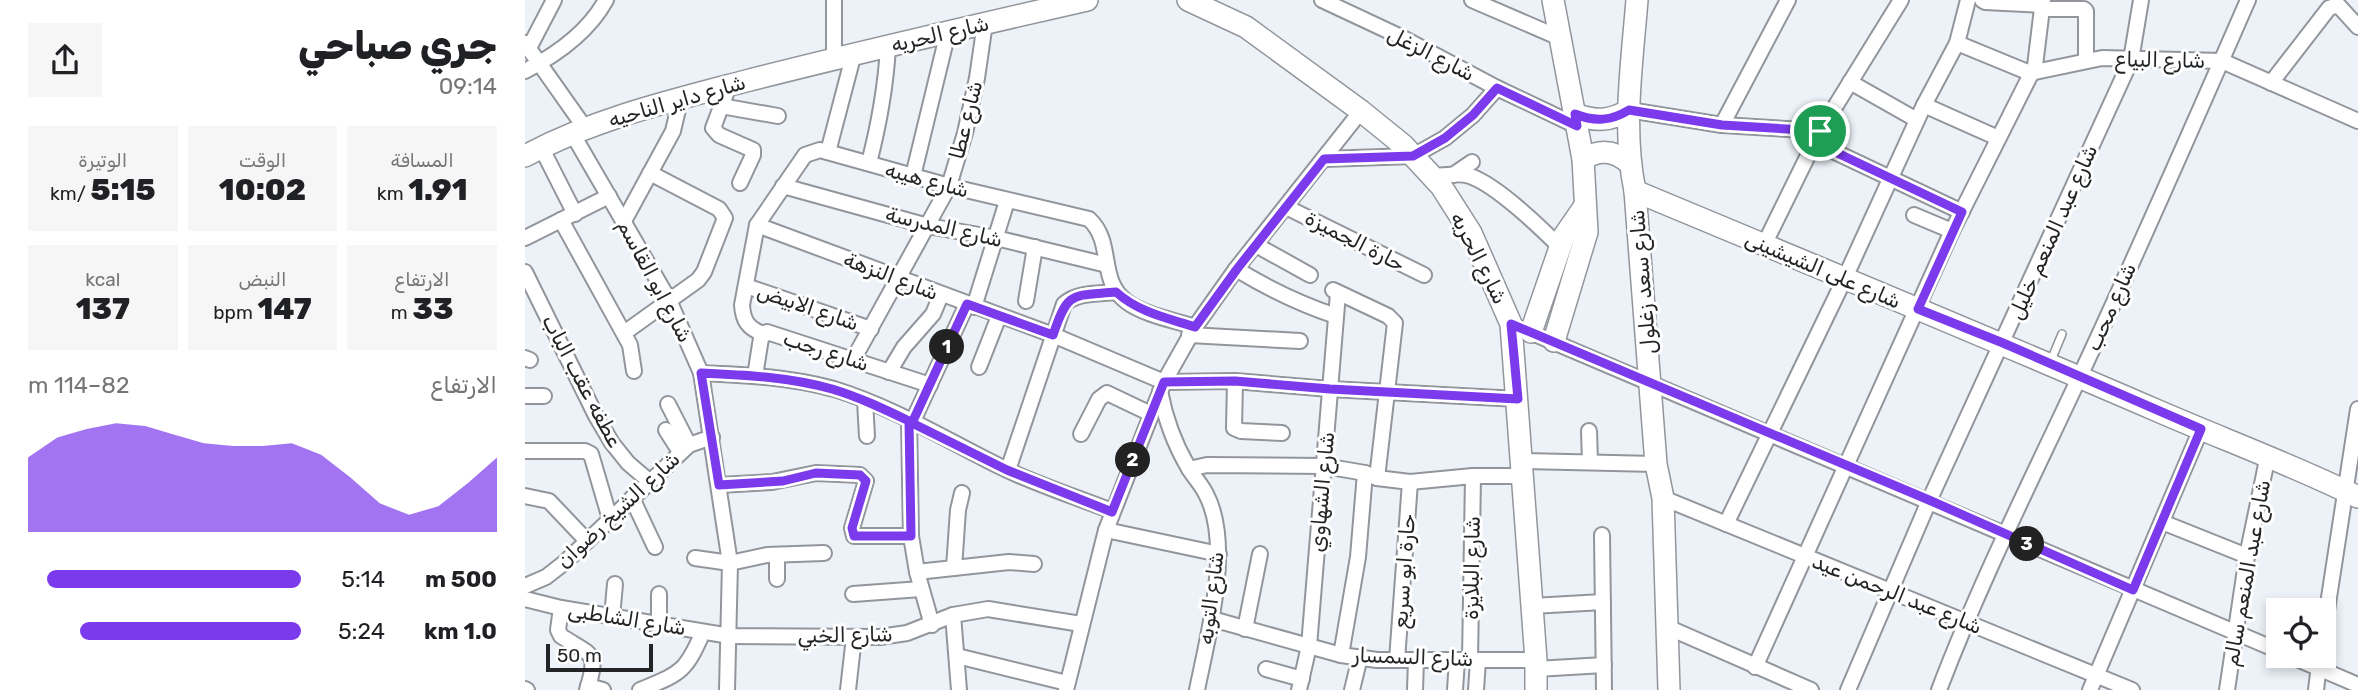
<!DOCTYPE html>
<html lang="ar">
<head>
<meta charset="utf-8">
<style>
	:root { --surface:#fff; --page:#f6f6f6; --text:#202124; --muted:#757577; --accent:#7c3aed }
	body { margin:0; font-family:Rubik,Vazirmatn,sans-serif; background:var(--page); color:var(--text); direction:rtl; height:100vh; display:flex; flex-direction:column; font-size:26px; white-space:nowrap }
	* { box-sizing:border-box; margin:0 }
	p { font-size:23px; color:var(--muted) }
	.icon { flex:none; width:38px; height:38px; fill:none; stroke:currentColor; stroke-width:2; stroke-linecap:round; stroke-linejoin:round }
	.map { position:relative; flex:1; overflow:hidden; direction:ltr }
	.side { display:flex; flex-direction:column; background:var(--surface); width:525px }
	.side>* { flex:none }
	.controls { position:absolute; left:1741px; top:598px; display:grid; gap:14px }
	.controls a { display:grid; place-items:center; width:70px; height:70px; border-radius:0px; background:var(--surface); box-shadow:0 4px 10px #0003; font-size:35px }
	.scale { position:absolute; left:21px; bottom:18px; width:107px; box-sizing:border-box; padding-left:7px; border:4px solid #222426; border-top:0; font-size:19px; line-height:24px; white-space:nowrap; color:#222426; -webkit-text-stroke:5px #fff; paint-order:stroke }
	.pin { position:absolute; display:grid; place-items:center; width:60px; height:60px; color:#fff; margin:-30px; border:4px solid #fff; border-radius:50%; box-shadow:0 2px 7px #0007 }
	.km { position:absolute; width:35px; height:35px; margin:-18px; border-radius:50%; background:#222; color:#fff; font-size:19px; line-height:35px; text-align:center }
	.round { display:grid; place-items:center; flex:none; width:74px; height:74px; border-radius:0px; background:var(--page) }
	.summary { display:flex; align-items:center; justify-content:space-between; height:119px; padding:0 28px }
	h1 { font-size:38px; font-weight:800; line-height:52px }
	.figures { display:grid; grid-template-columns:repeat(3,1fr); gap:10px; height:119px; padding:7px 28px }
	.figures div { display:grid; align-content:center; border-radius:0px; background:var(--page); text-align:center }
	.figures b { font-size:30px; font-weight:800 }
	.figures small { font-size:19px; font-weight:400 }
	.figures p { font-size:19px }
	.chart { height:196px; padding:14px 28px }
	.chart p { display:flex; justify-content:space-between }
	.chart svg { width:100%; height:126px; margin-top:7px; fill:var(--accent); opacity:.7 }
	ul { padding:0 28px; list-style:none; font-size:23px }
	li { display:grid; grid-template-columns:112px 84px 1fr; align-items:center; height:52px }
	li i { height:18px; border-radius:9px; background:var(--accent) }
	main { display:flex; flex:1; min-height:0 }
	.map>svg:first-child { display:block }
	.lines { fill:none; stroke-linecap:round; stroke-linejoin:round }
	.lane-casing { stroke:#92969c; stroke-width:10 }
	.street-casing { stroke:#92969c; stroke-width:18 }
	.secondary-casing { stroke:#92969c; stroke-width:24 }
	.lane { stroke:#fff; stroke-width:7 }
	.street { stroke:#fff; stroke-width:14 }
	.secondary { stroke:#fff; stroke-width:21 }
	.route-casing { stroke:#fff; stroke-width:14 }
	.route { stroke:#7c3aed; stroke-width:9 }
	.labels { text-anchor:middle; stroke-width:6; stroke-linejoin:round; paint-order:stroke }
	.street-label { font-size:21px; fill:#222426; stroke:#fff }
</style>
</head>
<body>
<main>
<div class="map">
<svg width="1833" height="690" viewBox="0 0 1833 690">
	<rect width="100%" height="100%" fill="#edf2f9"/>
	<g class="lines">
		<defs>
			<polyline id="lane" points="1525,363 1537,334"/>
			<g id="street">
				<polyline points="309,0 309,58"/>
				<polyline points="797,0 876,37 972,88 1052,126"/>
				<polyline points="947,0 1035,38"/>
				<polyline points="1457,0 1460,2 1518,5"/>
				<polyline points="1517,9 1559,9 1561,11 1561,61"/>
				<polyline points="0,43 60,128"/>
				<polyline points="1432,43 1505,73 1577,58 1697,61 1833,121"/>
				<polyline points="4,48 29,0"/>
				<path d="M 0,71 C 31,55 64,31 81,0"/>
				<polyline points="1325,82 1392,120"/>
				<polyline points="1746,83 1804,8 1813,5 1833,27"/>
				<polyline points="204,86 188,128 194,135 228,150 228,155 215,183"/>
				<polyline points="1399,105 1473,138"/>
				<polyline points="196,106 253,116"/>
				<polyline points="1104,110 1197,125 1295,131"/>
				<polyline points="1197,125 1263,0"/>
				<polyline points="47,133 144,300 176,373 205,563 202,690"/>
				<polyline points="1289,142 1437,212"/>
				<polyline points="16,147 50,214"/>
				<polyline points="303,152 329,53"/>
				<polyline points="799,159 888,156 920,138 948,115 972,88"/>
				<path d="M 344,163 C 354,124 361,86 363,46"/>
				<polyline points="928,175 947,162"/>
				<polyline points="388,176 423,32"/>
				<path d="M 907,176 C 919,176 933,172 945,176 C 971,185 1015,227 1035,247"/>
				<polyline points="258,186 403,226 471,238 582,265"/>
				<polyline points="761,207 899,275"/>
				<polyline points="1389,215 1427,231"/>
				<polyline points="36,220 105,345 109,371"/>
				<polyline points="99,221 148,131 156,97"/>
				<polyline points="232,225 528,335 639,382 710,381 805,389 993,399"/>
				<polyline points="0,238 84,196"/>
				<polyline points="731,245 785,275"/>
				<polyline points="1239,245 1295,131 1376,0"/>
				<path d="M 711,269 C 744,289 775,304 811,316"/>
				<polyline points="0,272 71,416 87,443 103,463 124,481"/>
				<polyline points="221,286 346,329"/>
				<polyline points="808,290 863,316 870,323 852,478"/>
				<polyline points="501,301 510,247"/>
				<polyline points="449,307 482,201"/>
				<polyline points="998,329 1754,651"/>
				<polyline points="99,333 173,280 179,272 200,218 194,209 125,173"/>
				<path d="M 238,334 C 223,328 218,321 217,305 L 232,225 L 280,155 L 295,150 L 424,186 L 564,219 C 590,243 572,280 602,302 C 620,315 648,320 670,327"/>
				<polyline points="664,335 775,341"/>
				<polyline points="0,358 5,360"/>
				<polyline points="328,360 424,186 440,133 452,78 460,23"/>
				<polyline points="454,367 474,316"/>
				<polyline points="364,372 379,347 408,314 416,295"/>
				<path d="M 176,373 C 221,375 266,377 309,389 C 368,407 423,441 478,468 C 513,485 551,497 587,511"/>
				<polyline points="230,376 236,338 242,332 405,385"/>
				<polyline points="710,381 709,428 716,431 757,433"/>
				<path d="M 635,391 C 640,418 649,443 663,467 C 668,476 676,484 681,494 C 708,545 683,635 672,690"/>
				<polyline points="0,396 19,396"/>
				<polyline points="340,401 342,436"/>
				<polyline points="143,404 164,445"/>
				<polyline points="384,421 386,536 392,572 407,625"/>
				<polyline points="387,423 442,304"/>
				<polyline points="141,430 155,452"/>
				<polyline points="1064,431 1065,462"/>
				<polyline points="556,434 574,399 582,393 626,414"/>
				<polyline points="0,451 60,451 66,454 85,519"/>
				<polyline points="997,461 1131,464"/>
				<polyline points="664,469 682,465 799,466 840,473 852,478 885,482 948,476 998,476"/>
				<path d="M 483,470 L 539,304 C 553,292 573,294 591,292"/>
				<polyline points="194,485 247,482 291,473 335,475 341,481 327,528 329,536 386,536"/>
				<polyline points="0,496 24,501 62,541"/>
				<polyline points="107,498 130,547"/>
				<polyline points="1138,498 1607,690"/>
				<polyline points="1637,522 1722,556"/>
				<polyline points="1201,524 1319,280 1399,105 1432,43 1443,0"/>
				<polyline points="581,530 694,554"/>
				<polyline points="1077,535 1079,690"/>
				<polyline points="252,555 252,579"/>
				<polyline points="170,558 205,563 242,555 299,553"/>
				<polyline points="429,568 433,510 437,493"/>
				<polyline points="392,572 484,562 509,564"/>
				<polyline points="0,586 21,577 39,563 164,445 187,437"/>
				<polyline points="134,594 134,624"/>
				<polyline points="328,594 396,589"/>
				<polyline points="0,599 36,608 205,636 355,637 382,633 428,615 463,609 556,624"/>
				<polyline points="1007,606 1078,602"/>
				<path d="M 36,608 L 33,630 L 36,636 C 67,656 74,651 62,690"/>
				<polyline points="428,615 434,690"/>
				<polyline points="87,617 90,584"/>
				<polyline points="687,619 816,655 852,660 1011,660"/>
				<polyline points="1142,627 1286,690"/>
				<polyline points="720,629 735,554"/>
				<polyline points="1799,630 1833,409"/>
				<polyline points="816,655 833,557 840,473"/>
				<polyline points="432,656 542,683"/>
				<polyline points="1765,656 1833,685"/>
				<polyline points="872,660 885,482"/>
				<polyline points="945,660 948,476"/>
				<polyline points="1230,667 1427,231 1510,66 1518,0"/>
				<polyline points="741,669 777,679"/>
				<polyline points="1011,669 1079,665"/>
				<polyline points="63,686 78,690"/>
				<polyline points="0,689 2,690"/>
				<path d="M 115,690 C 156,673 160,673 178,632"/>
				<polyline points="323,690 329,637"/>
				<polyline points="541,690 581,530 639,382 670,327 711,269 836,111"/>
				<polyline points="774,690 784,646 813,293"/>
				<polyline points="827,690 835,657"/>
				<polyline points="890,690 891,660"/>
				<polyline points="930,690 932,660"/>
				<polyline points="951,690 953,660"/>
				<polyline points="1323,690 1404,501 1606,60 1616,0"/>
				<path d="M 1414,690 C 1455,582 1506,481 1555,376 C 1613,252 1668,126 1723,0"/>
				<polyline points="1565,690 1676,429"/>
				<polyline points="1702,690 1722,556 1743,455"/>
				<polyline points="1791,690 1795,656"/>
			</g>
			<g id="secondary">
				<polyline points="663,0 721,27 836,111 878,145 916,186 946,233 986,324 1011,660 1011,690"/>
				<polyline points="1028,0 1058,159 1062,232 1029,341"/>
				<path d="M 1112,0 C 1107,63 1097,129 1110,191 L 1131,464 L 1138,498 L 1144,690"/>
				<path d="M 1050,114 C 1070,122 1086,121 1104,110"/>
				<path d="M 0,156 C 69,119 145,101 221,81 C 334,52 448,26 562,0"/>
				<path d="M 1058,159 C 1075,149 1089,150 1104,163"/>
				<path d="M 1110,191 C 1285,264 1460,336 1633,411 C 1700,440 1768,465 1833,497"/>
				<polyline points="1006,332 1039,236 1059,207"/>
			</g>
		</defs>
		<!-- lane casing -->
		<use href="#lane" class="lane-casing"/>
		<!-- street casing -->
		<use href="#street" class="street-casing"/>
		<!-- secondary casing -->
		<use href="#secondary" class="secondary-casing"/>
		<!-- lane -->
		<use href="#lane" class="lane"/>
		<!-- street -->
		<use href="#street" class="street"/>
		<!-- secondary -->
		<use href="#secondary" class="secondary"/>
	</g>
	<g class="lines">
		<defs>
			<path id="route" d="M 1295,131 L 1197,125 L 1104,110 C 1086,121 1070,122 1050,114 L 1052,126 L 972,88 L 948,115 L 920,138 L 888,156 L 799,159 L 712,269 L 670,327 C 642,318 613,312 591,292 C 547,296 543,290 528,335 L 442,304 L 387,423 L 384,421 C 359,409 334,397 307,389 C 264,377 221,375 176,373 L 194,485 L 258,481 L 291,473 L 335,475 L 341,481 L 327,528 L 329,536 L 386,536 L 384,421 L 387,423 L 482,470 L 587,512 L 639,382 L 710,381 L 805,389 L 993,399 L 986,324 L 1404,500 L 1608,590 L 1676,429 L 1478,343 L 1393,309 L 1437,212 L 1289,142 L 1295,131"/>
		</defs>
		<!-- route casing -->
		<use href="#route" class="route-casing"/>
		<!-- route -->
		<use href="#route" class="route"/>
	</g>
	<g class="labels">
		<!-- street labels -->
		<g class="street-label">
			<text transform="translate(415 34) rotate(-13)" y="7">شارع الحريه</text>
			<text transform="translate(906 54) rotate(27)" y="7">شارع الزغل</text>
			<text transform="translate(1635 60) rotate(1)" y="7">شارع البياع</text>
			<text transform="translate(152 101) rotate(-16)" y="7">شارع داير الناحيه</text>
			<text transform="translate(441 120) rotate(-76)" y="7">شارع عطا</text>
			<text transform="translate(402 180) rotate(15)" y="7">شارع هيبه</text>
			<text transform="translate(419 227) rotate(13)" y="7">شارع المدرسة</text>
			<text transform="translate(1528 232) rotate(-66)" y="7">شارع عبد المنعم خليل</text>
			<text transform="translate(830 241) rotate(27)" y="7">حارة الجميزة</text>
			<text transform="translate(954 258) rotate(63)" y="7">شارع الحريه</text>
			<text transform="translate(1298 270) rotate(23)" y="7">شارع على الشيشينى</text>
			<text transform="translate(366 276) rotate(21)" y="7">شارع النزهة</text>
			<text transform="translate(130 281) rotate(62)" y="7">شارع ابو القاسم</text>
			<text transform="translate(1118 282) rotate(-95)" y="7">شارع سعد زغلول</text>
			<text transform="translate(283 307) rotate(19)" y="7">شارع الابيض</text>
			<text transform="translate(1586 307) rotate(-66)" y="7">شارع محب</text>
			<text transform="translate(301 351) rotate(18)" y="7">شارع رجب</text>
			<text transform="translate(57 381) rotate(62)" y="7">عطفه عقب الباب</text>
			<text transform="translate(797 492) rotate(-85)" y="7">شارع الشهاوي</text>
			<text transform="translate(93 510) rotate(-43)" y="7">شارع الشيخ رضوان</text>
			<text transform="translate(947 568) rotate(-89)" y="7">شارع البلايزة</text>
			<text transform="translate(879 571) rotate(-86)" y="7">حارة ابو سريع</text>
			<text transform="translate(1722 573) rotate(-80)" y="7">شارع عبد المنعم سالم</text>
			<text transform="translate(1372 594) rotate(22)" y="7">شارع عبد الرحمن عيد</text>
			<text transform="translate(686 598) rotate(-83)" y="7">شارع التوبه</text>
			<text transform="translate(102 619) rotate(9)" y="7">شارع الشاطبى</text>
			<text transform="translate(320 635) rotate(-1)" y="7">شارع الخبي</text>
			<text transform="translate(888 657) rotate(2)" y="7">شارع السمسار</text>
		</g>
	</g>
</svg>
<div class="controls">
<a><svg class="icon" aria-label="locate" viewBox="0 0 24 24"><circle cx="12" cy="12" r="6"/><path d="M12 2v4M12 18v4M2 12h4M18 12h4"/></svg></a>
</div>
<div class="scale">50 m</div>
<div class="pin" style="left:1295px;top:131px;background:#1e9e55"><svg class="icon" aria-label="arrive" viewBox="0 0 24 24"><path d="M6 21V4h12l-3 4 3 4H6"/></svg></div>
<b class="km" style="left:422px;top:347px">1</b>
<b class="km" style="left:608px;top:460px">2</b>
<b class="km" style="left:1502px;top:544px">3</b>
</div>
<section class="side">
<div class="summary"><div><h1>جري صباحي</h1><p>09:14</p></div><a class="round"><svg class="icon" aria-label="share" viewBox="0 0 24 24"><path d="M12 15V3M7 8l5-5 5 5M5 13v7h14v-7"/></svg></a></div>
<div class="figures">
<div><p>المسافة</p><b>1.91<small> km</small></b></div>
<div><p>الوقت</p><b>10:02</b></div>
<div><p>الوتيرة</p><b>5:15<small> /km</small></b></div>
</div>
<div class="figures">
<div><p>الارتفاع</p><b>33<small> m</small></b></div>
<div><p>النبض</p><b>147<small> bpm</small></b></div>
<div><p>kcal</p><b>137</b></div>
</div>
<div class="chart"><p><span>الارتفاع</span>82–114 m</p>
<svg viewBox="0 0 160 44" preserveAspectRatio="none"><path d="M0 44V18L10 11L20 8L30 6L40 7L50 10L60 13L70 14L80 14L90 13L100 17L110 25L120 34L130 38L140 35L150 27L160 18V44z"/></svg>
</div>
<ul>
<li><b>500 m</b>5:14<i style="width:93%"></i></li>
<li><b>1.0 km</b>5:24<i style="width:81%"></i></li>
</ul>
</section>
</main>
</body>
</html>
